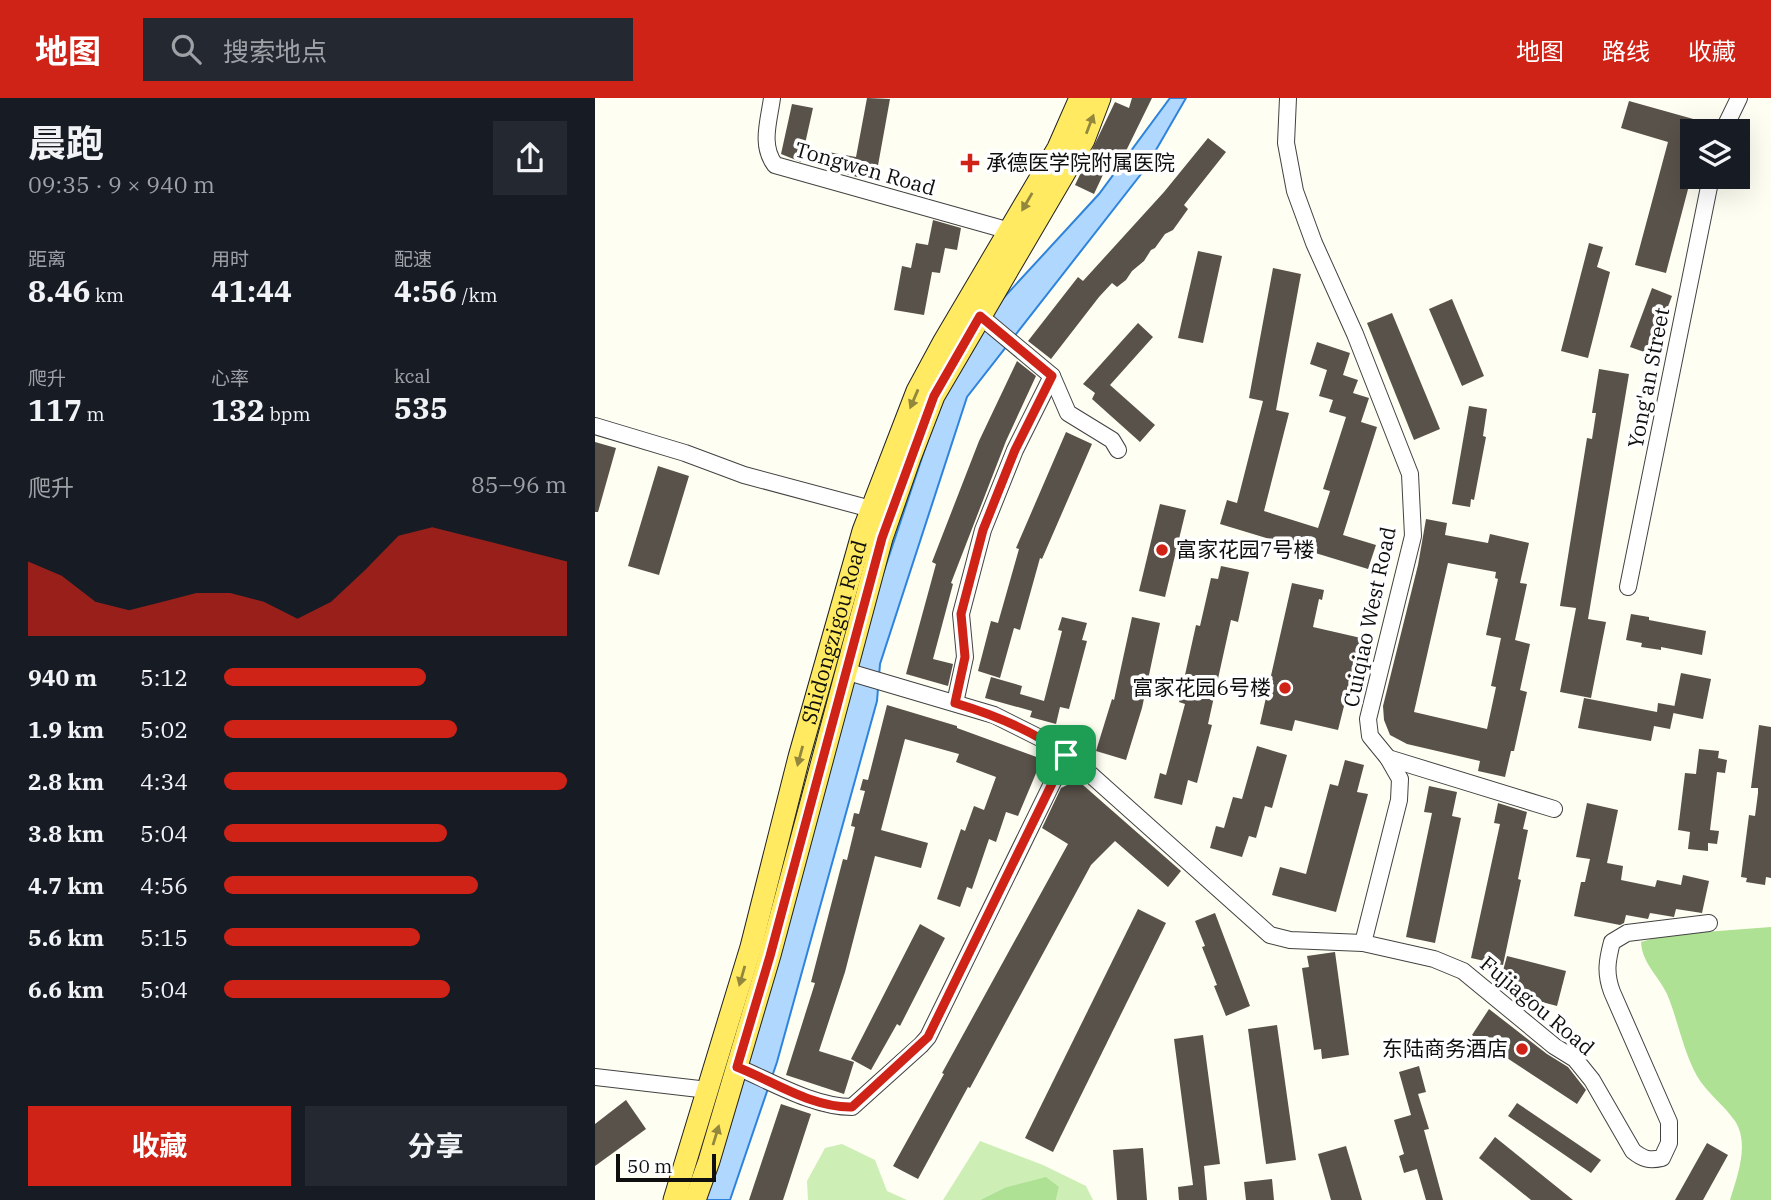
<!DOCTYPE html>
<html lang="zh">
<head>
<meta charset="utf-8">
<style>
	:root { --surface:#171b24; --page:#242831; --text:#f1f3f6; --muted:#9ea1a6; --accent:#d02317 }
	body { margin:0; font-family:"IBM Plex Serif","Noto Sans SC",serif; background:var(--page); color:var(--text); height:100vh; display:flex; flex-direction:column; font-size:26px; white-space:nowrap }
	* { box-sizing:border-box; margin:0 }
	p { font-size:23px; color:var(--muted) }
	.icon { flex:none; width:38px; height:38px; fill:none; stroke:currentColor; stroke-width:2; stroke-linecap:round; stroke-linejoin:round }
	.map { position:relative; flex:1; overflow:hidden }
	.sheet { display:flex; flex-direction:column; background:var(--surface); width:595px }
	.sheet>* { flex:none }
	.tools { position:absolute; left:1085px; top:21px; display:grid; gap:14px }
	.tools a { display:grid; place-items:center; width:70px; height:70px; border-radius:0px; background:var(--surface); box-shadow:0 7px 28px #0002; font-size:35px }
	.scale { position:absolute; left:21px; bottom:18px; width:100px; box-sizing:border-box; padding-left:7px; border:4px solid #0f0f0f; border-top:0; font-size:19px; line-height:24px; white-space:nowrap; color:#0f0f0f; -webkit-text-stroke:5px #fff; paint-order:stroke }
	.pin { position:absolute; display:grid; place-items:center; width:60px; height:60px; color:#fff; margin:-30px; border-radius:14px; box-shadow:0 4px 10px #0006 }
	.round { display:grid; place-items:center; flex:none; width:74px; height:74px; border-radius:0px; background:var(--page) }
	.overview { display:flex; align-items:center; justify-content:space-between; height:119px; padding:0 28px }
	h1 { font-size:38px; font-weight:700; line-height:52px }
	.metrics { display:grid; grid-template-columns:repeat(3,1fr); gap:10px; height:119px; padding:7px 28px }
	.metrics div { display:grid; align-content:center }
	.metrics b { font-size:30px; font-weight:700 }
	.metrics small { font-size:19px; font-weight:400 }
	.metrics p { font-size:19px }
	.chart { height:196px; padding:14px 28px }
	.chart p { display:flex; justify-content:space-between }
	.chart svg { width:100%; height:126px; margin-top:7px; fill:var(--accent); opacity:.7 }
	.cta { display:flex; gap:14px; margin-top:auto; padding:14px 28px }
	.cta a { flex:1; height:80px; border-radius:0px; background:var(--accent); color:#fff; font-size:28px; font-weight:700; line-height:80px; text-align:center }
	.cta a+a { background:var(--page); color:var(--text) }
	ul { padding:0 28px; list-style:none; font-size:23px }
	li { display:grid; grid-template-columns:112px 84px 1fr; align-items:center; height:52px }
	li i { height:18px; border-radius:9px; background:var(--accent) }
	header { display:flex; align-items:center; gap:42px; box-sizing:border-box; height:98px; padding:0 35px; background:var(--accent); color:#fff }
	header strong { font-size:33px }
	nav { display:flex; gap:38px; margin-inline-start:auto; font-size:24px }
	.search { width:490px; height:63px; background:var(--page); display:flex; align-items:center; gap:18px; box-sizing:border-box; padding:0 24px; border-radius:0px; color:var(--muted); font-size:26px }
	main { display:flex; flex:1; min-height:0 }
	.map>svg:first-child { display:block }
	.green { fill:#cdefb6 }
	.forest { fill:#aee193 }
	.water { fill:#b0d7fd; stroke:#2e84dc; stroke-width:2 }
	.building { fill:#59524a; fill-rule:evenodd }
	.lines { fill:none; stroke-linecap:round; stroke-linejoin:round }
	.minor-casing { stroke:#424242; stroke-width:18 }
	.major-casing { stroke:#202020; stroke-width:23 }
	.minor { stroke:#fff; stroke-width:16 }
	.major { stroke:#ffea62; stroke-width:21 }
	.oneway { fill:#93873d }
	.route-casing { stroke:#fff; stroke-width:14 }
	.route { stroke:#d02317; stroke-width:9 }
	.poi-dot { fill:#d02317; stroke:#fff; stroke-width:2.5 }
	.labels { text-anchor:middle; stroke-width:7; stroke-linejoin:round; paint-order:stroke }
	.poi-label { font-size:21px; fill:#0f0f0f; stroke:#fff; text-anchor:start }
	.street-label { font-size:21px; fill:#0f0f0f; stroke:#fff }
</style>
</head>
<body>
<header>
<strong>地图</strong>
<div class="search"><svg class="icon" aria-label="search" viewBox="0 0 24 24"><circle cx="10" cy="10" r="6"/><path d="M15 15l6 6"/></svg>搜索地点</div>
<nav><a>地图</a><a>路线</a><a>收藏</a></nav>
</header>
<main>
<section class="sheet">
<div class="overview"><div><h1>晨跑</h1><p>09:35 · 9 × 940 m</p></div><a class="round"><svg class="icon" aria-label="share" viewBox="0 0 24 24"><path d="M12 15V3M7 8l5-5 5 5M5 13v7h14v-7"/></svg></a></div>
<div class="metrics">
<div><p>距离</p><b>8.46<small> km</small></b></div>
<div><p>用时</p><b>41:44</b></div>
<div><p>配速</p><b>4:56<small> /km</small></b></div>
</div>
<div class="metrics">
<div><p>爬升</p><b>117<small> m</small></b></div>
<div><p>心率</p><b>132<small> bpm</small></b></div>
<div><p>kcal</p><b>535</b></div>
</div>
<div class="chart"><p><span>爬升</span>85–96 m</p>
<svg viewBox="0 0 160 44" preserveAspectRatio="none"><path d="M0 44V18L10 23L20 32L30 35L40 32L50 29L60 29L70 32L80 38L90 32L100 21L110 9L120 6L130 9L140 12L150 15L160 18V44z"/></svg>
</div>
<ul>
<li><b>940 m</b>5:12<i style="width:59%"></i></li>
<li><b>1.9 km</b>5:02<i style="width:68%"></i></li>
<li><b>2.8 km</b>4:34<i style="width:100%"></i></li>
<li><b>3.8 km</b>5:04<i style="width:65%"></i></li>
<li><b>4.7 km</b>4:56<i style="width:74%"></i></li>
<li><b>5.6 km</b>5:15<i style="width:57%"></i></li>
<li><b>6.6 km</b>5:04<i style="width:66%"></i></li>
</ul>
<div class="cta"><a>收藏</a><a>分享</a></div>
</section>
<div class="map">
<svg width="1176" height="1102" viewBox="0 0 1176 1102">
	<rect width="100%" height="100%" fill="#fffef2"/>
	<!-- green -->
	<g class="green">
		<polygon points="385,1043 448,1067 491,1088 498,1102 461,1102 464,1089 409,1090 385,1102 348,1102"/>
		<polygon points="247,1046 280,1062 292,1093 312,1102 213,1102 212,1083 230,1050"/>
	</g>
	<!-- forest -->
	<g class="forest">
		<path d="M 1176,829 L 1176,1102 L 1135,1102 C 1142,1079 1155,1046 1140,1023 C 1129,1007 1112,995 1102,978 C 1088,953 1083,922 1072,896 C 1063,877 1047,865 1046,844 L 1070,837 Z"/>
		<polygon points="451,1079 464,1089 461,1102 385,1102 409,1090"/>
	</g>
	<!-- water -->
	<polygon class="water" points="575,0 591,0 550,71 372,299 285,566 282,603 182,964 135,1102 108,1102 261,556 346,303 402,207 504,96"/>
	<!-- building -->
	<g class="building">
		<polygon points="272,0 295,1 280,84 230,70 233,54 261,59"/>
		<polygon points="537,0 557,0 530,55 520,51 499,96 480,87 520,4 534,10"/>
		<polygon points="1034,3 1109,24 1106,33 1097,33 1097,76 1071,175 1040,167 1073,44 1026,30"/>
		<polygon points="197,6 218,10 206,64 186,56"/>
		<polygon points="613,40 631,54 589,107 593,111 578,132 570,136 560,150 556,152 549,163 537,173 531,182 522,189 517,185 504,199 456,261 433,243 483,179 488,183 569,94"/>
		<polygon points="338,122 366,130 362,152 350,150 345,175 337,174 329,217 299,212 307,168 316,170 321,145 333,147"/>
		<polygon points="994,145 1008,149 1002,169 1015,174 993,260 966,253"/>
		<polygon points="603,153 627,158 608,245 583,240"/>
		<polygon points="678,170 706,176 681,312 694,315 669,413 723,430 735,393 728,391 751,319 734,314 738,302 724,298 732,272 715,266 722,244 755,255 748,277 763,282 758,295 774,300 766,324 782,329 748,437 781,447 773,471 625,426 632,402 642,405 668,303 654,300"/>
		<polygon points="1057,190 1077,198 1055,256 1035,249"/>
		<polygon points="857,201 889,278 867,288 834,211"/>
		<polygon points="797,215 845,331 819,342 772,225"/>
		<polygon points="543,225 558,239 515,287 560,327 545,344 497,301 500,295 488,286"/>
		<polygon points="422,263 441,278 411,343 356,485 358,486 338,561 358,566 353,588 311,576 341,466 337,464 384,343"/>
		<polygon points="1004,271 1034,276 993,521 1011,524 996,600 965,594 981,510 965,508 992,340 997,341 1001,315 997,315"/>
		<polygon points="874,308 892,311 888,338 891,339 879,402 876,401 875,409 857,406"/>
		<polygon points="471,334 497,346 447,461 445,460 425,532 419,530 405,580 383,573 396,523 403,525 424,451 421,450"/>
		<polygon points="0,344 21,350 3,414 0,414"/>
		<polygon points="63,368 94,378 64,477 33,468"/>
		<polygon points="565,406 591,412 570,499 544,493"/>
		<path d="M 831,421 L 852,425 L 850,437 L 893,445 L 895,436 L 934,445 L 925,485 L 932,486 L 920,542 L 935,546 L 925,592 L 932,594 L 919,653 L 916,653 L 910,679 L 883,673 L 885,663 L 812,646 L 795,637 L 789,622 L 788,608 L 823,467 ZM 853,465 L 901,474 L 900,480 L 903,481 L 891,537 L 906,540 L 896,588 L 901,589 L 892,631 L 819,614 Z"/>
		<polygon points="626,468 654,474 643,524 636,522 613,626 617,627 602,685 593,682 587,707 559,700 565,675 571,677 590,606 584,604 601,527 605,528 616,480 623,481"/>
		<polygon points="697,485 729,492 727,502 724,501 718,529 766,540 743,632 700,622 697,633 665,626"/>
		<polygon points="1036,516 1054,519 1054,522 1111,533 1107,557 1066,549 1066,552 1046,549 1047,545 1031,542"/>
		<polygon points="467,519 492,525 487,542 492,543 474,611 465,609 461,626 435,619 437,613 390,600 396,579 427,588 425,596 449,603 467,533 463,532"/>
		<polygon points="537,519 565,525 547,610 531,662 501,653 517,601 519,602"/>
		<polygon points="1086,575 1116,581 1108,621 1078,615"/>
		<polygon points="989,600 1062,614 1063,605 1080,608 1075,631 1059,628 1056,643 983,630"/>
		<polygon points="292,607 362,628 362,630 447,661 423,718 411,714 401,744 394,741 377,791 372,789 365,809 342,801 366,731 370,733 379,708 389,712 401,679 361,664 364,656 310,641 286,732 333,745 326,770 280,758 250,874 224,953 259,964 249,996 191,977 220,885 216,884 248,761 252,762 260,729 256,728 259,715 264,716 270,693 265,692 268,681 273,682"/>
		<polygon points="1164,627 1176,629 1176,780 1171,779 1170,787 1151,784 1152,780 1146,779 1154,717 1160,718 1163,695 1163,690 1156,690"/>
		<polygon points="662,648 692,657 677,710 670,708 661,740 654,738 647,759 615,750 621,728 629,730 638,699 647,701"/>
		<polygon points="1104,651 1124,653 1123,660 1132,662 1130,675 1122,674 1115,732 1124,733 1122,746 1113,745 1113,753 1093,751 1095,734 1083,732 1090,675 1101,676"/>
		<polygon points="750,662 769,667 762,694 773,696 741,814 677,797 685,769 711,776 735,686 743,688"/>
		<polygon points="478,684 488,687 586,773 573,789 520,743 496,767 375,990 373,989 323,1081 298,1068 349,976 347,975 473,746 447,730 466,690"/>
		<polygon points="834,688 862,694 857,718 866,720 840,845 811,839 837,715 829,714"/>
		<polygon points="903,705 932,714 928,731 933,732 923,781 926,782 908,867 876,860 905,726 899,725"/>
		<polygon points="992,705 1023,712 1012,765 1028,768 1026,782 1060,789 1062,782 1086,787 1088,777 1114,783 1107,815 1081,811 1079,819 1055,815 1053,821 1031,817 1029,825 1025,827 979,818 986,784 990,784 995,761 981,759"/>
		<polygon points="543,811 571,825 458,1054 430,1040"/>
		<polygon points="620,815 655,908 631,918 619,888 622,887 607,849 610,848 600,823"/>
		<polygon points="325,826 350,840 305,928 302,926 276,972 256,961"/>
		<polygon points="740,854 754,957 727,961 726,951 719,952 707,870 714,869 712,858"/>
		<polygon points="912,858 971,873 962,908 932,900 906,880"/>
		<polygon points="894,911 952,956 973,969 991,992 982,1006 877,937"/>
		<polygon points="682,927 701,1062 671,1066 653,931"/>
		<polygon points="608,937 625,1066 609,1068 612,1102 584,1102 583,1089 598,1087 579,941"/>
		<polygon points="824,968 831,994 823,996 834,1031 829,1032 848,1102 831,1102 822,1071 809,1075 804,1058 809,1056 799,1022 816,1017 804,974"/>
		<polygon points="31,1002 51,1031 0,1068 0,1026"/>
		<polygon points="922,1005 1006,1062 996,1075 913,1018"/>
		<polygon points="186,1006 216,1016 188,1102 154,1102"/>
		<polygon points="900,1039 978,1102 936,1102 884,1060"/>
		<polygon points="1112,1045 1133,1057 1108,1102 1080,1102"/>
		<polygon points="751,1048 767,1102 736,1102 723,1056"/>
		<polygon points="548,1050 552,1102 522,1102 518,1052"/>
		<polygon points="677,1081 679,1102 651,1102 649,1084"/>
	</g>
	<g class="lines">
		<defs>
			<g id="minor">
				<path d="M 177,0 C 174,23 165,47 180,67 L 415,133"/>
				<polyline points="693,0 691,45 700,93 719,145 760,236 815,376 818,438 773,621 775,638 793,660 805,681 804,702 768,845"/>
				<polyline points="1128,33 1144,0"/>
				<polyline points="385,218 457,278 473,315 517,342 523,352"/>
				<polyline points="0,328 90,355 149,377 276,411"/>
				<polyline points="1033,489 1116,79"/>
				<path d="M 250,573 L 399,617 L 453,644 L 495,676 L 675,837 L 695,842 L 768,845 L 839,861 L 868,873 L 959,948 L 980,961 L 997,982 L 1038,1053 C 1048,1061 1054,1063 1067,1060 L 1074,1045 L 1074,1024 L 1017,894 C 1010,875 1012,863 1017,844 L 1032,835 L 1114,825"/>
				<polyline points="360,605 370,559 366,516 388,432 420,352 457,278"/>
				<polyline points="793,660 959,711"/>
				<path d="M 142,969 C 177,984 219,1009 257,1009 L 326,947 L 333,939 L 471,657"/>
				<polyline points="0,979 113,992"/>
			</g>
			<g id="major">
				<path id="s1" d="M 79,1102 L 156,849 L 204,659 L 268,433 L 322,293 L 349,243 L 463,50 L 485,0"/>
				<polyline points="100,1102 114,1063 175,857 287,440 315,360 339,298 489,42 505,0"/>
			</g>
		</defs>
		<!-- minor casing -->
		<use href="#minor" class="minor-casing"/>
		<!-- major casing -->
		<use href="#major" class="major-casing"/>
		<!-- minor -->
		<use href="#minor" class="minor"/>
		<!-- major -->
		<use href="#major" class="major"/>
	</g>
	<!-- one-way arrows -->
	<defs><path id="oneway-solid" d="M-6-.8H1V-3.2L6.5 0L1 3.2V.8H-6Z" transform="scale(1.75)"/></defs>
	<g class="oneway">
		<use href="#oneway-solid" transform="translate(495 26) rotate(-69)"/>
		<use href="#oneway-solid" transform="translate(432 104) rotate(120)"/>
		<use href="#oneway-solid" transform="translate(319 301) rotate(113)"/>
		<use href="#oneway-solid" transform="translate(205 658) rotate(105)"/>
		<use href="#oneway-solid" transform="translate(147 878) rotate(106)"/>
		<use href="#oneway-solid" transform="translate(121 1037) rotate(-73)"/>
	</g>
	<g class="lines">
		<defs>
			<path id="route" d="M 385,218 L 457,278 L 420,352 L 388,432 L 366,516 L 370,559 L 360,605 C 400,617 437,632 471,657 L 333,939 L 257,1009 C 217,1010 178,983 142,969 L 175,858 L 287,440 L 339,298 Z"/>
		</defs>
		<!-- route casing -->
		<use href="#route" class="route-casing"/>
		<!-- route -->
		<use href="#route" class="route"/>
	</g>
	<!-- markers -->
	<g class="poi-dot">
		<path d="M371.5 54.5h7v7h7v7h-7v7h-7v-7h-7v-7h7z"/>
		<circle cx="567" cy="452" r="7"/>
		<circle cx="690" cy="590" r="7"/>
		<circle cx="927" cy="951" r="7"/>
	</g>
	<g class="labels">
		<!-- poi labels -->
		<g class="poi-label">
			<text x="391" y="72">承德医学院附属医院</text>
			<text x="581" y="459">富家花园7号楼</text>
			<text x="676" y="597" text-anchor="end">富家花园6号楼</text>
			<text x="913" y="958" text-anchor="end">东陆商务酒店</text>
		</g>
		<!-- street labels -->
		<g class="street-label">
			<text transform="translate(270 71) rotate(16)" y="7">Tongwen Road</text>
			<text transform="translate(1054 280) rotate(-79)" y="7">Yong'an Street</text>
			<text transform="translate(775 519) rotate(-78)" y="7">Cuiqiao West Road</text>
			<text dy="7" stroke="none"><textPath href="#s1" startOffset="590">Shidongzigou Road</textPath></text>
			<text transform="translate(942 908) rotate(40)" y="7">Fujiagou Road</text>
		</g>
	</g>
</svg>
<div class="tools">
<a><svg class="icon" aria-label="layers" viewBox="0 0 24 24"><path d="M12 4l9 5-9 5-9-5zM3 14l9 5 9-5"/></svg></a>
</div>
<div class="scale">50 m</div>
<div class="pin" style="left:471px;top:657px;background:#1e9e55"><svg class="icon" aria-label="arrive" viewBox="0 0 24 24"><path d="M6 21V4h12l-3 4 3 4H6"/></svg></div>
</div>
</main>
</body>
</html>
